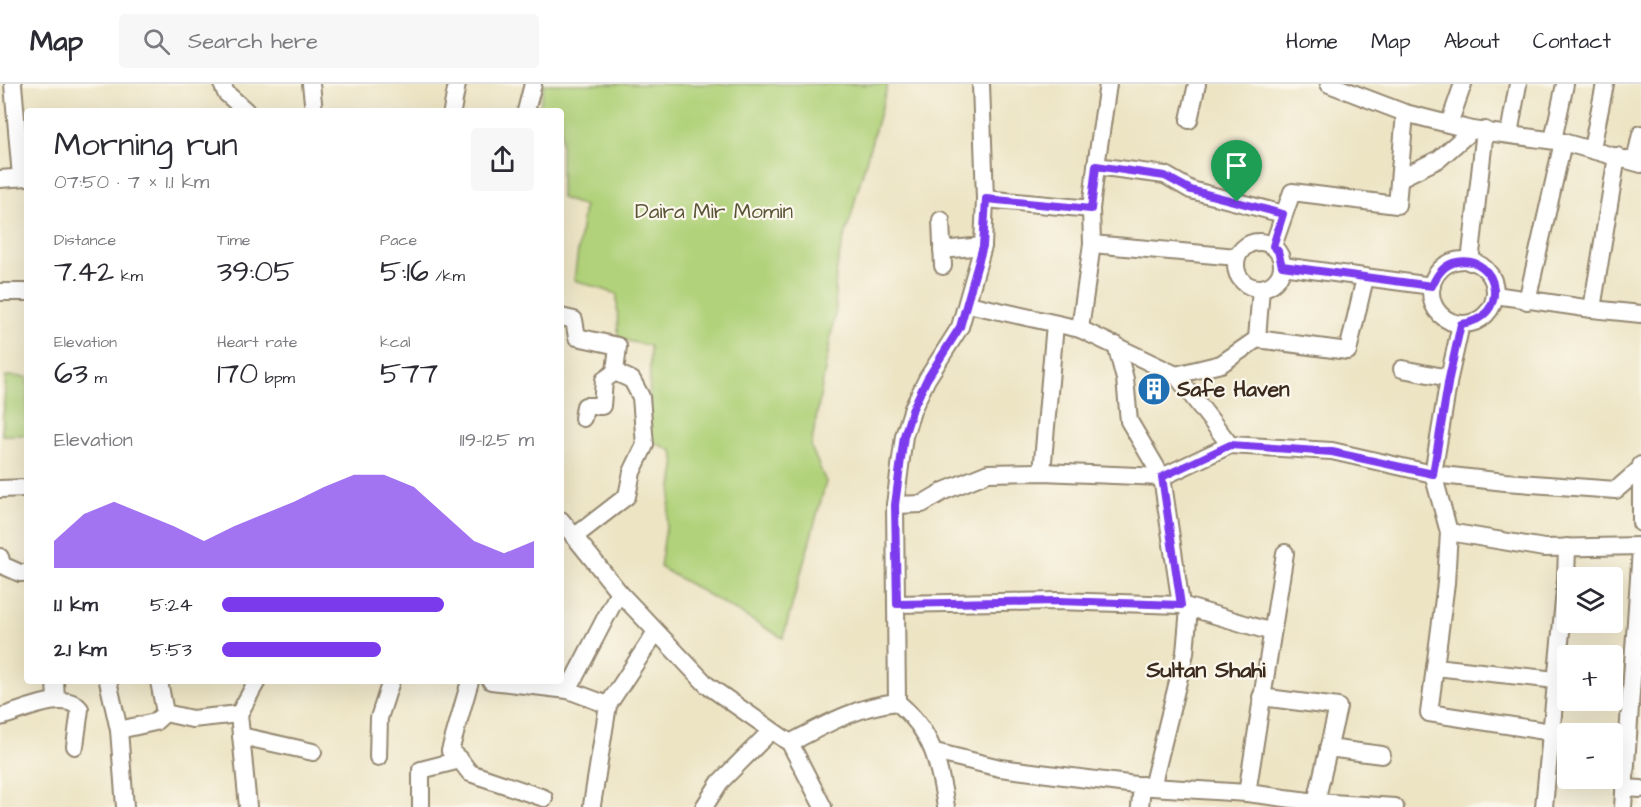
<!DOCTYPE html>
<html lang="en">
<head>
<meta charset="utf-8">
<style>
	:root { --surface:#fff; --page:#f7f7f7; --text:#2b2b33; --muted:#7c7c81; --line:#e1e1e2; --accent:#7c3aed }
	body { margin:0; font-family:"Architects Daughter",sans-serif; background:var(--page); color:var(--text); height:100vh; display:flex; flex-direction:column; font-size:22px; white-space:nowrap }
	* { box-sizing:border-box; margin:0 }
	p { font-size:20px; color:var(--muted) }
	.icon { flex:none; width:33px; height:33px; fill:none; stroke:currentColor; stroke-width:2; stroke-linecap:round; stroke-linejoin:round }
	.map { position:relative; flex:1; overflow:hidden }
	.side { position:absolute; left:24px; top:24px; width:540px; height:576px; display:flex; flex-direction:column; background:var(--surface); border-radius:6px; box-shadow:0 6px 24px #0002 }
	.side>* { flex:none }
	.buttons { position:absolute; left:1557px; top:483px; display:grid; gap:12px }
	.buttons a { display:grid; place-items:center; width:66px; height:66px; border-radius:6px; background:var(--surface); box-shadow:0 6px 24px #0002; font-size:30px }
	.pin { position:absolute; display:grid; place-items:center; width:51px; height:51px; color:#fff; margin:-62px -26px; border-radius:50% 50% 50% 0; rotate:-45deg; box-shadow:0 0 6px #0007 }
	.pin .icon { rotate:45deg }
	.round { display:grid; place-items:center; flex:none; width:63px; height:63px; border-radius:6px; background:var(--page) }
	.head { display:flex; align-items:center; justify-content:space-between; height:102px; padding:0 30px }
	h1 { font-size:33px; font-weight:600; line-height:45px }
	.stats { display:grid; grid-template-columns:repeat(3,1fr); gap:9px; height:102px; padding:6px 30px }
	.stats div { display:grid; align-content:center }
	.stats b { font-size:30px; font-weight:600 }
	.stats small { font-size:16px; font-weight:400 }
	.stats p { font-size:16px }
	.chart { height:168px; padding:12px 30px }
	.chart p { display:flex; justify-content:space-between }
	.chart svg { width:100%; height:108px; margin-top:6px; fill:var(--accent); opacity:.7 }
	ul { padding:0 30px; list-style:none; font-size:20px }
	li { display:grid; grid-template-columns:96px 72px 1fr; align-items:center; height:45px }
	li i { height:15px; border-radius:8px; background:var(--accent) }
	header { display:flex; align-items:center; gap:36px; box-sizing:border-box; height:84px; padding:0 30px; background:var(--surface); border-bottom:2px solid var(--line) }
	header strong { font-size:28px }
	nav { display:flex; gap:33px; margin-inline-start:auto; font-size:21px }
	.search { width:420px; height:54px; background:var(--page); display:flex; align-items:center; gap:15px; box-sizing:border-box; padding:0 21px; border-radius:6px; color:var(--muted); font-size:22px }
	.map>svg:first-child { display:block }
	.green { fill:#b1d27a; stroke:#767e4c; stroke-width:1.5 }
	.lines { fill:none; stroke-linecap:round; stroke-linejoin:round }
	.minor-casing { stroke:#948771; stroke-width:20 }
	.minor { stroke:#fff; stroke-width:16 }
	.route-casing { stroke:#fff; stroke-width:12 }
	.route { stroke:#7c3aed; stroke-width:8 }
	.labels { text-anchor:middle; stroke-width:4.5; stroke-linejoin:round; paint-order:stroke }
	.park-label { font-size:21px; fill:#585435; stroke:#fbf7ec }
	.poi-label { font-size:21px; font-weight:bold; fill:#3b2a1e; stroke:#fbf7ec; text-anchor:start }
	.neighbourhood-label { font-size:22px; font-weight:bold; fill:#3b2a1e; stroke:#fbf7ec }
</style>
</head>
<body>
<header>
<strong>Map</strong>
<div class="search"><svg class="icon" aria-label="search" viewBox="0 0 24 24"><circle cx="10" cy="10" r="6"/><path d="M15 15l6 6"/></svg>Search here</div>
<nav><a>Home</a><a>Map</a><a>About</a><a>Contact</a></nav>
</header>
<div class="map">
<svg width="1641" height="723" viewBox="0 0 1641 723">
	<rect width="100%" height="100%" fill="#fbf7ec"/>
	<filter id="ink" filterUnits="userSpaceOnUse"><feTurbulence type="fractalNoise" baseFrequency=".0167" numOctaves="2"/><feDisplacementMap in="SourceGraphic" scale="12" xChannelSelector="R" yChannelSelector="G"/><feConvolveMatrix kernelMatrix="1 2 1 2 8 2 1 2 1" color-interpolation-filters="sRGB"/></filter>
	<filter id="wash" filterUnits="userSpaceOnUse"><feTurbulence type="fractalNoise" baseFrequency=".008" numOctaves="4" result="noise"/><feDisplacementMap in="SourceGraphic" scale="24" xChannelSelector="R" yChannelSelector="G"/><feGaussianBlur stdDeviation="1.35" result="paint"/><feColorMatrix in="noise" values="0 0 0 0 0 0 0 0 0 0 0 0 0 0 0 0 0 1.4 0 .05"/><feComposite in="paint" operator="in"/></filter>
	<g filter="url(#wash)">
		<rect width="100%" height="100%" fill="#ede4c4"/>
		<!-- green -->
		<g class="green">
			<path d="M 544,0 L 888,0 L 855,116 C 853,128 850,137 846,148 C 838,172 833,200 836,224 L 811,363 L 826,398 L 783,554 L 660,483 L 675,383 L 673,367 L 649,356 L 650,262 L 618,255 L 617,210 L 574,196 L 584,122 L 561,114 L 561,27 L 539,27 Z"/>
			<polygon points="6,292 27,293 27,351 2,351"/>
		</g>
	</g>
	<g filter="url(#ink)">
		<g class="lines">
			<defs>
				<g id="minor">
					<polyline points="13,0 21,93"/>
					<polyline points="222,0 226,9 246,27"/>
					<polyline points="311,0 314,27"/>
					<polyline points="1329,0 1405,29 1472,46 1563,58 1641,80"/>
					<polyline points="452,27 457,0"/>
					<polyline points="526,27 533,0"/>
					<polyline points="1189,36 1197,0"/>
					<polyline points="1449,40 1463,0"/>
					<polyline points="1509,50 1518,0"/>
					<polyline points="1553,56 1565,0"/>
					<polyline points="1592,64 1605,0"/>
					<polyline points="1635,78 1641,50"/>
					<polyline points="1096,82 1165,91 1191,106 1283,130"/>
					<polyline points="1400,94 1439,75 1472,46"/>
					<polyline points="0,95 27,93"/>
					<polyline points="985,115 1091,125"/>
					<polyline points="941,136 943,182"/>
					<circle cx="1259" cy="181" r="23"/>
					<polyline points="1092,160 1237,173"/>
					<polyline points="1273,162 1292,108 1397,121 1405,29"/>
					<polyline points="942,166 983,162"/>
					<circle cx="1463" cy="208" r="32"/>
					<polyline points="1470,178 1485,46"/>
					<polyline points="1282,182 1432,202"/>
					<polyline points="0,208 27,208"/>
					<polyline points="1495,211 1592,225 1641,230"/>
					<polyline points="1527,217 1563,58"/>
					<polyline points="968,220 1080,245 1176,291 1230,361"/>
					<polyline points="1592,225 1617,72"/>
					<polyline points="561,233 574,236 577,253 618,262 615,288 632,296 641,313 645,361 632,388 627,412 574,453"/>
					<polyline points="1461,240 1449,294 1433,390 1449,448 1446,499 1429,629 1551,648"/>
					<polyline points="1080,245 1092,160 1091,125 1096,82 1108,0"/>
					<polyline points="1257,255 1348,267 1365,194"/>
					<polyline points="1116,261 1125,295 1129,337 1162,393 1181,521"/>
					<polyline points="1402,285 1449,294"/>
					<polyline points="1176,291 1221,280 1257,255 1261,204"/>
					<polyline points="583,334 585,322 602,322 604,296 615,288"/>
					<polyline points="1641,381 1641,439"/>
					<polyline points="1042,388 1055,240"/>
					<polyline points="0,405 27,404"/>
					<polyline points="895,421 922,420 944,407 988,389 1042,388 1162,393 1230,361 1332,367 1433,390 1505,398 1616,406 1641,384"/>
					<polyline points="561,436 619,508 707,601 790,659 823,723"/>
					<polyline points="1449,448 1544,464 1641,462"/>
					<polyline points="0,473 2,481 20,489 27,489"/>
					<polyline points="897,520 1057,517 1181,521 1272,548"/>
					<polyline points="1435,583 1556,596"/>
					<polyline points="55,597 56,616"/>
					<polyline points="108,597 119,646"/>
					<polyline points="159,597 165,629"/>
					<polyline points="470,597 450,667 460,676 470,689 544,714"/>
					<polyline points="491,597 568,606 608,621 656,548"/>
					<polyline points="568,606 619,508"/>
					<polyline points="1261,613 1338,623 1316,718"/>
					<polyline points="165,629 192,635 239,630"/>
					<path d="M 0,633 C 20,628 65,605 80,625 L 75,662"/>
					<polyline points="241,652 313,668"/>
					<path d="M 790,659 C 824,641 858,622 897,618"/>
					<polyline points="1550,660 1568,662"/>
					<polyline points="1328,664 1382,671"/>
					<polyline points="935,668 1000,684 1152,703 1247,709 1316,718 1395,723"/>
					<polyline points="378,673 379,634 391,597"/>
					<polyline points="1152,703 1185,569 1189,524"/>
					<polyline points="1624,704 1641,705"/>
					<polyline points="1247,709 1285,469"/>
					<polyline points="592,721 608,621"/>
					<polyline points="125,723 119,646 155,638 165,629"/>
					<polyline points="248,723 239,630 257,597"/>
					<polyline points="421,723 421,686 460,676"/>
					<polyline points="704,723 720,698 771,647"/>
					<path d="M 946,723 C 939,679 933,648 897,618 L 895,421 L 904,352 L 913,324 L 927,295 L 960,243 L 983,162 L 985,115 L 981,0"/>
					<polyline points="1140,723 1142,701"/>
					<polyline points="1544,723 1566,496 1567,463"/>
					<polyline points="1623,723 1641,465"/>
				</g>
			</defs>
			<!-- minor casing -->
			<use href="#minor" class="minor-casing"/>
			<!-- minor -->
			<use href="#minor" class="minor"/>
		</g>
	</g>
	<g class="lines" filter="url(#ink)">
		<defs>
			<path id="route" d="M 1096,82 L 1165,92 L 1191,106 L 1283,130 L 1273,162 L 1278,167 L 1282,182 L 1432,202 C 1437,190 1444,180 1457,178 C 1500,170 1511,235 1461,240 L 1449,294 L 1433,390 L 1332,368 L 1230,361 L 1162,393 L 1181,521 L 1057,517 L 897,520 L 895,421 L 904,352 L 913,324 L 927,295 L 960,243 L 983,162 L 986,115 L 1091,125 Z"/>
		</defs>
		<!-- route casing -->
		<use href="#route" class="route-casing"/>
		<!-- route -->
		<use href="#route" class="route"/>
	</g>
	<!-- icons -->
	<defs>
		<symbol id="building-disc" viewBox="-11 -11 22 22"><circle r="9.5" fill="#1f6fb2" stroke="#fbf7ec"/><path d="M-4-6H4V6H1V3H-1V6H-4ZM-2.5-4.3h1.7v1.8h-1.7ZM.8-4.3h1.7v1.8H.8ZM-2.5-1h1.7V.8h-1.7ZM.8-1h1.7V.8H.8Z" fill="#fff"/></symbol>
	</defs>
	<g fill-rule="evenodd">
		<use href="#building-disc" x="1135" y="286" width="38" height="38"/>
	</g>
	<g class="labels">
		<!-- park labels -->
		<g class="park-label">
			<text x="714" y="134">Daira Mir Momin</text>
		</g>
		<!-- poi labels -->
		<g class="poi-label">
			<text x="1177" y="312">Safe Haven</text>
		</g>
		<!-- neighbourhood labels -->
		<g class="neighbourhood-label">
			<text x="1206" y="593">Sultan Shahi</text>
		</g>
	</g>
</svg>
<div class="buttons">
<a><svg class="icon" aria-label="layers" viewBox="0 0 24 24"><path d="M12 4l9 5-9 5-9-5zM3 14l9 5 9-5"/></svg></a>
<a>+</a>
<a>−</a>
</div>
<div class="pin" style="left:1237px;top:118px;background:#1e9e55"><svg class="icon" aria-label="arrive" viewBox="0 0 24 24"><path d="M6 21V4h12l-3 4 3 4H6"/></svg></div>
<section class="side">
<div class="head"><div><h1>Morning run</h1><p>07:50 · 7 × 1.1 km</p></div><a class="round"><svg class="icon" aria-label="share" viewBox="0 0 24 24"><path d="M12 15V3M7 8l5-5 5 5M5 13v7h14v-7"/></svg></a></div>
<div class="stats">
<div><p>Distance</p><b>7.42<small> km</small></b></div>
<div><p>Time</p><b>39:05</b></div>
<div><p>Pace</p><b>5:16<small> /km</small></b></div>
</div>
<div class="stats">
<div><p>Elevation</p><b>63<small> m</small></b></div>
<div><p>Heart rate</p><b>170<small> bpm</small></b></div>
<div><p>kcal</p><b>577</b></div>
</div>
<div class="chart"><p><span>Elevation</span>119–125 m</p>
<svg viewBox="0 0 160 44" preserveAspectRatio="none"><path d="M0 44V33L10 22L20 17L30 22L40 27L50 33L60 27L70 22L80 17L90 11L100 6L110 6L120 11L130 22L140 33L150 38L160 33V44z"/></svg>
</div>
<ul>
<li><b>1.1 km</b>5:24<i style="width:71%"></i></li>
<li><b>2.1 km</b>5:53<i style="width:51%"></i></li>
</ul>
</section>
</div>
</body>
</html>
